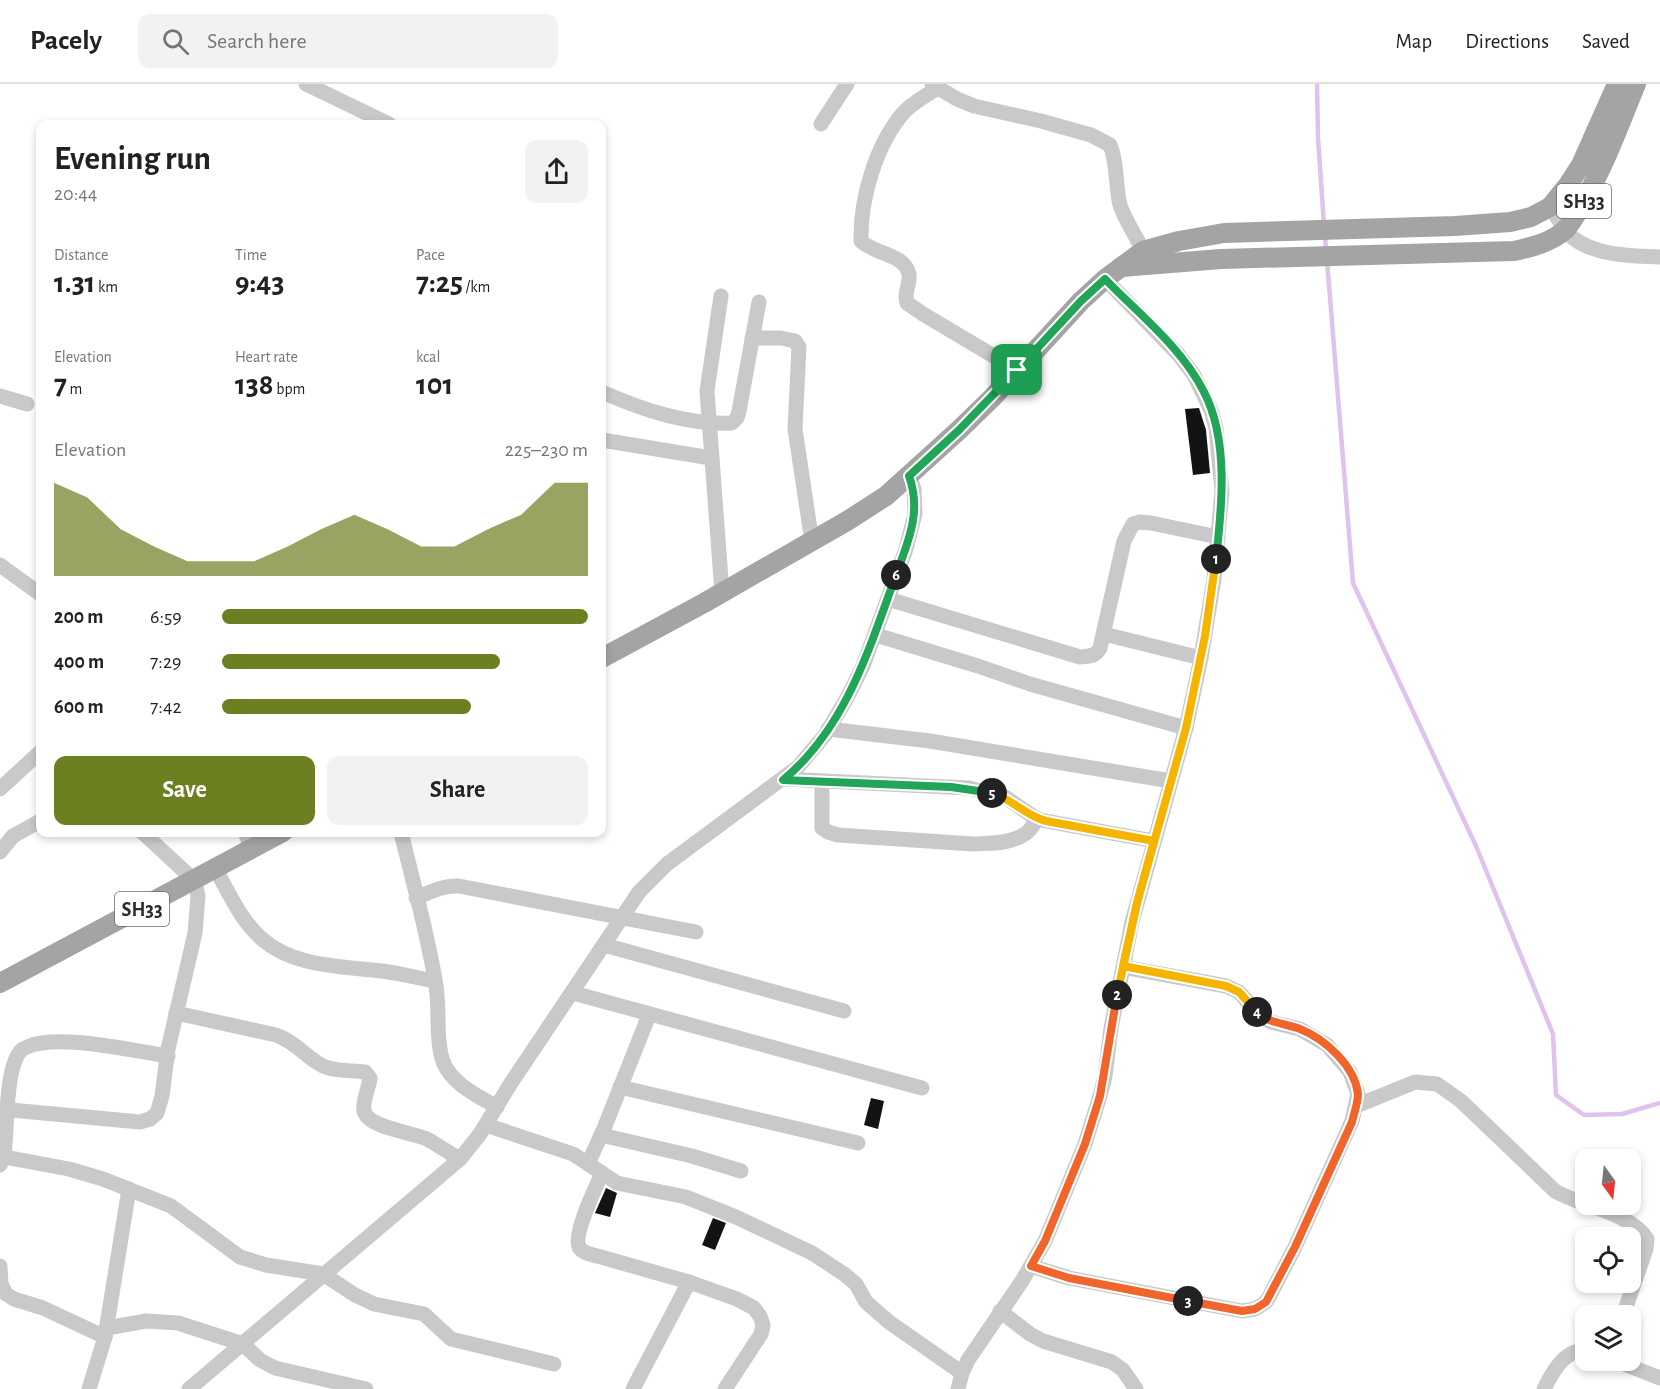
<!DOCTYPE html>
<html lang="en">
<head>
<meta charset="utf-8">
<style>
	:root { --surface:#fff; --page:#f2f2f2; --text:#222; --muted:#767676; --line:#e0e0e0; --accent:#6d8021 }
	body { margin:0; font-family:"Alegreya Sans",sans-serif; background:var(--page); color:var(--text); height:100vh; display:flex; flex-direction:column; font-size:22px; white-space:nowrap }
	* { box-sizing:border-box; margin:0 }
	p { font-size:20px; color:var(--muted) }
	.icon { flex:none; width:33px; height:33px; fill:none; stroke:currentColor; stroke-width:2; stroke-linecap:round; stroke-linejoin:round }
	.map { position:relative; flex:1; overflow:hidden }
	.details { position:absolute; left:36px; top:36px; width:570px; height:717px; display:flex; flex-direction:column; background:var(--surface); border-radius:12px; box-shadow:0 3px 9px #0003 }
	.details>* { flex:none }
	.needle { width:39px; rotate:165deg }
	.fabs { position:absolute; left:1575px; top:1065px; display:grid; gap:12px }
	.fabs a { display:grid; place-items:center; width:66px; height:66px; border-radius:12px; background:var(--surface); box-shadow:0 3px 9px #0003; font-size:30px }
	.pin { position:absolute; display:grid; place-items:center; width:51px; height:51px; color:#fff; margin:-26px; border-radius:12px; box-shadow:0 3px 9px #0006 }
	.km { position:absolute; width:30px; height:30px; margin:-15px; border-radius:50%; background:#222; color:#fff; font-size:16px; line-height:30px; text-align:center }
	.round { display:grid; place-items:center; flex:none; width:63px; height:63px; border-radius:12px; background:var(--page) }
	.summary { display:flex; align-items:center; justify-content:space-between; height:102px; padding:0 18px }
	h1 { font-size:33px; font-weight:600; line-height:45px }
	.figures { display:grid; grid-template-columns:repeat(3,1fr); gap:9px; height:102px; padding:6px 18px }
	.figures div { display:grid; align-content:center }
	.figures b { font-size:30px; font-weight:600 }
	.figures small { font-size:16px; font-weight:400 }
	.figures p { font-size:16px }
	.chart { height:168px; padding:12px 18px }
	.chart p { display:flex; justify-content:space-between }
	.chart svg { width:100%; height:108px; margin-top:6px; fill:var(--accent); opacity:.7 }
	.cta { display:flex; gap:12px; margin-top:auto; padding:12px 18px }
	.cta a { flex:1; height:69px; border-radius:12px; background:var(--accent); color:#fff; font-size:24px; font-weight:600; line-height:69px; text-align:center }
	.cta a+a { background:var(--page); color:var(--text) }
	ul { padding:0 18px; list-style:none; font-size:20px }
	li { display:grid; grid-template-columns:96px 72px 1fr; align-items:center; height:45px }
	li i { height:15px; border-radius:8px; background:var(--accent) }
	header { display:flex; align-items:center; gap:36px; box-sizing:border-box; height:84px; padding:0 30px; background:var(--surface); border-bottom:2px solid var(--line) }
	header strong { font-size:28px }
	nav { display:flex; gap:33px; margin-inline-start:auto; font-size:21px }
	.search { width:420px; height:54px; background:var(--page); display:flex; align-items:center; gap:15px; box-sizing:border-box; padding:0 21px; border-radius:12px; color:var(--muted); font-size:22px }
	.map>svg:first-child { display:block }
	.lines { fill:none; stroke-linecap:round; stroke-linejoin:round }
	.stream { stroke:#dfc2ed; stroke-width:4.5 }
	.building { fill:#131313 }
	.minor { stroke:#c9c9c9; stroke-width:15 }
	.major { stroke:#a4a4a4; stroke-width:20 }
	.split-1-casing { stroke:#fff; stroke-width:12 }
	.split-2-casing { stroke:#fff; stroke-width:12 }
	.split-3-casing { stroke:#fff; stroke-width:12 }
	.split-4-casing { stroke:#fff; stroke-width:12 }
	.split-5-casing { stroke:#fff; stroke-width:12 }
	.split-6-casing { stroke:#fff; stroke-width:12 }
	.split-7-casing { stroke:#fff; stroke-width:12 }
	.split-1 { stroke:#22a559; stroke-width:8 }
	.split-2 { stroke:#f5b400; stroke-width:8 }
	.split-3 { stroke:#f0652b; stroke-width:8 }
	.split-4 { stroke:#f0652b; stroke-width:8 }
	.split-5 { stroke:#f5b400; stroke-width:8 }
	.split-6 { stroke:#22a559; stroke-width:8 }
	.split-7 { stroke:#22a559; stroke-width:8 }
	.labels { text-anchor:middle; stroke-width:6; stroke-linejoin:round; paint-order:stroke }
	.shield { fill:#fff; stroke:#6b6b6b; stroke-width:1.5 }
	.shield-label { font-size:20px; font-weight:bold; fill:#2c2c2c }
</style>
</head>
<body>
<header>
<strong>Pacely</strong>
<div class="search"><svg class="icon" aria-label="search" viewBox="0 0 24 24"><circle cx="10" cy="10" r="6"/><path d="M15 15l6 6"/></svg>Search here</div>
<nav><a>Map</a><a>Directions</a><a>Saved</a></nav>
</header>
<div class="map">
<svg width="1660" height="1305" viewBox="0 0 1660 1305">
	<rect width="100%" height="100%" fill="#fff"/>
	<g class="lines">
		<!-- stream -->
		<g class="stream">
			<polyline points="1317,0 1318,54 1324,141"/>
			<polyline points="1325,150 1326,168"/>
			<polyline points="1327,176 1353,499 1476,762 1553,950 1556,1011 1584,1031 1622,1030 1660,1019"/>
		</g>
	</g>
	<!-- building -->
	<g class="building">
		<polygon points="1199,324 1206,346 1210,389 1193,391 1185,325"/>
		<polygon points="871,1014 884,1017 878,1045 864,1041"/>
		<polygon points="606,1104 617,1109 610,1133 595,1129"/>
		<polygon points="713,1134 726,1139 715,1166 702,1161"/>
	</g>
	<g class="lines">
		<!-- minor -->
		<g class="minor">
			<polyline points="306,0 389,40"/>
			<path d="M 932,0 L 957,15 L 974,22 L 1041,37 L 1091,51 L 1110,61 C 1118,80 1115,101 1120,121 C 1125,136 1136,152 1143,167"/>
			<path d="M 938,4 C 926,11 914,18 904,28 C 876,60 860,115 861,157 C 873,170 904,169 909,190 C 911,200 903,208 907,219 L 923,230 L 1017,286"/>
			<polyline points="821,40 847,0"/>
			<path d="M 1550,123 C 1557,132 1564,147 1573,154 C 1597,172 1631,172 1660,173"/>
			<polyline points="721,212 707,307 722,509"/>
			<polyline points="752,254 781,254 795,257 799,263 795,345 812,458"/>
			<path d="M 602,308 C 643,326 687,341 732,339 L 737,334 L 739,327 L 759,218"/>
			<polyline points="0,312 27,320"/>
			<polyline points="602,356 711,374"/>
			<polyline points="0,481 40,510"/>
			<path d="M 888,515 L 1080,573 C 1089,572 1095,573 1100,564 L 1124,457 L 1133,440 L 1140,438 L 1151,439 L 1218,453"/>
			<polyline points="1104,550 1201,574"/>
			<polyline points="876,551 978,582 1030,600 1186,644"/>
			<polyline points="828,645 930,657 1171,697"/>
			<polyline points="783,695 969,704 1005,713 1037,735 1046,737 1154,757"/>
			<path d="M 822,697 L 822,744 L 828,748 L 838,751 L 973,760 C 990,759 1010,760 1025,750 C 1030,747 1034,740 1037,735"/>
			<polyline points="0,705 40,668"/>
			<polyline points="245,748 252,766"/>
			<path d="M 401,748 C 413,799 428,850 436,902 C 440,926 435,958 444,980 C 454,1001 478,1012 497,1023"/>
			<polyline points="0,768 13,752 40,737"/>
			<path d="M 216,786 C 229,809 241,837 262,855 C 294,883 340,882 381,887 C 399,889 417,894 435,897"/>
			<path d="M 416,814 C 430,808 444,801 459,802 L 696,848"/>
			<polyline points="604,861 844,927"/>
			<polyline points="573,909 922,1004"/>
			<path d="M 176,929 L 276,951 C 296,958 305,973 323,982 C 336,988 352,986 365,988 L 370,994 C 369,1004 362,1017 364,1027 C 368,1044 412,1048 427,1055 C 438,1061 449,1069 460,1075"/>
			<polyline points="620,1003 858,1059"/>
			<path d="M 1356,1022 L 1415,998 L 1437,1000 L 1461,1017 L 1555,1107 C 1582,1123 1630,1128 1647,1155 L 1646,1165 L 1623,1232"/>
			<polyline points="0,1025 140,1038 150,1035 157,1029 162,1012 168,965 195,849 198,812 195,797 142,748"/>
			<polyline points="486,1041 573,1070 617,1099 686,1113 736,1133 812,1169 844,1190 856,1200 866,1218 889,1238 962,1289"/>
			<polyline points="601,1051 692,1072 741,1087"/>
			<polyline points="0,1072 69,1085 103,1095 171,1122 240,1173 266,1181 323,1190 355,1211 374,1220 424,1230 451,1255 554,1280"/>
			<polyline points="588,1080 605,1042 649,931"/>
			<path d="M 0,1081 L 4,1072 C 7,1046 6,999 15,977 C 17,971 21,965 27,963 C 57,949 134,967 168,972"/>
			<path d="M 602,1089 C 596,1103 573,1150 579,1163 C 583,1170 594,1171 601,1173 L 689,1198 L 737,1215 L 754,1224 L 760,1232 L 763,1241 L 761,1250 L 725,1305"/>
			<polyline points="0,1182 1,1200 6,1210 14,1215 43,1224 105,1253"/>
			<polyline points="1031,1182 1069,1194 1226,1224 1242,1227 1255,1225 1266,1218 1269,1213 1295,1163 1352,1037 1358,1010 1350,988 1327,961 1300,945 1271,938 1260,932 1239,908 1226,902 1123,883"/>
			<polyline points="1000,1227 1030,1250 1043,1257 1112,1278 1123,1286 1136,1305"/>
			<polyline points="107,1244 146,1237 178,1239 243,1260 260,1276 275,1284 366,1305"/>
			<polyline points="1614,1276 1660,1294"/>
			<polyline points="89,1305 105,1253 129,1105"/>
			<polyline points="189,1305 460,1075 480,1050 511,999 639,808 667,780 798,683 825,651 847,614 863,582 906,465 915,430 914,405 909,392"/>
			<polyline points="633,1305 689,1198"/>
			<polyline points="958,1305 962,1289 968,1276 1022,1197 1045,1157 1085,1060 1100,1012 1105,992 1111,944 1132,838 1186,644 1201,574 1214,495 1222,407 1216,344 1211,326 1194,291 1178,270 1105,195"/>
			<path d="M 1544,1305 C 1552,1289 1565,1264 1586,1267"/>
		</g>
		<!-- major -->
		<g class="major">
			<path d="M 1121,183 L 1221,175 L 1514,167 C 1532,163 1550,159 1565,146 C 1573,138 1579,125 1585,115 C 1606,78 1620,39 1636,0"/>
			<polyline points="602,574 704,519 847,437 886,412 959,346 992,314 1081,217 1105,195 1143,167 1179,157 1224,149 1455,142 1510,138 1531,133 1550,123 1568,101 1581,81 1617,0"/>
			<polyline points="0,899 283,748"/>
		</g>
	</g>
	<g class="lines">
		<defs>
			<path id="split-1" d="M 1017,286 L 1081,217 L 1105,195 C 1139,230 1182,264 1204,308 C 1229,356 1222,423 1216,475"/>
			<polyline id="split-2" points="1117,911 1137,819 1186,644 1205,552 1216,475"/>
			<polyline id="split-3" points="1117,911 1100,1012 1085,1060 1045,1157 1031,1182 1069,1194 1188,1217"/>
			<path id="split-4" d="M 1188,1217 L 1242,1227 L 1255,1225 L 1266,1218 L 1295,1163 L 1352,1038 C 1354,1029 1358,1019 1358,1010 C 1355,982 1325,955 1300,945 C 1285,939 1269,940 1257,928"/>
			<path id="split-5" d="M 992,709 C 1012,715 1026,732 1046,737 L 1154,757 L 1137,819 L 1123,882 L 1226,902 L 1239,908 L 1257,928"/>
			<path id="split-6" d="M 896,491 C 869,565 846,644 783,696 L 951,703 L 992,709"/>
			<path id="split-7" d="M 896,491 C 908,458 922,428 909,392 L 959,346 L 1017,286"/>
		</defs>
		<!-- split-1 casing -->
		<use href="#split-1" class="split-1-casing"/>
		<!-- split-2 casing -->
		<use href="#split-2" class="split-2-casing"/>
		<!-- split-3 casing -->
		<use href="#split-3" class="split-3-casing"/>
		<!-- split-4 casing -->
		<use href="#split-4" class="split-4-casing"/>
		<!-- split-5 casing -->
		<use href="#split-5" class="split-5-casing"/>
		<!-- split-6 casing -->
		<use href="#split-6" class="split-6-casing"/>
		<!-- split-7 casing -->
		<use href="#split-7" class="split-7-casing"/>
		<!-- split-1 -->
		<use href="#split-1" class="split-1"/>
		<!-- split-2 -->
		<use href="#split-2" class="split-2"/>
		<!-- split-3 -->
		<use href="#split-3" class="split-3"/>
		<!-- split-4 -->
		<use href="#split-4" class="split-4"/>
		<!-- split-5 -->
		<use href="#split-5" class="split-5"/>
		<!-- split-6 -->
		<use href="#split-6" class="split-6"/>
		<!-- split-7 -->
		<use href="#split-7" class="split-7"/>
	</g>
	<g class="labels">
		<!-- shield labels -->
		<g class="shield">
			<rect x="1557" y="100" width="54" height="34" rx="4.5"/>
			<rect x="115" y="808" width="54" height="34" rx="4.5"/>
		</g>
		<g class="shield-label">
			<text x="1584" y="124">SH33</text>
			<text x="142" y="832">SH33</text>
		</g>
	</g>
</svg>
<div class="fabs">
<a><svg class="needle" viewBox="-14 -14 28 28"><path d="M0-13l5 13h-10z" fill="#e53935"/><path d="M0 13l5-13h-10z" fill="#767676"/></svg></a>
<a><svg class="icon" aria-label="locate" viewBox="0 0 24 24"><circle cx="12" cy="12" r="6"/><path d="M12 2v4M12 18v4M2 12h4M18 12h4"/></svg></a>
<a><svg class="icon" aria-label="layers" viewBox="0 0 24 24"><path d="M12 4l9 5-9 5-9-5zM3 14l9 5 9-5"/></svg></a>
</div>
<div class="pin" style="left:1017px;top:286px;background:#1e9e55"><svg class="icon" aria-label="arrive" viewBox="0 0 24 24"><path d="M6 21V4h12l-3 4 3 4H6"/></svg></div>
<b class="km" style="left:1216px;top:475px">1</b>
<b class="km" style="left:1117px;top:911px">2</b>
<b class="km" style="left:1188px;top:1217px">3</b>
<b class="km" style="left:1257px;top:928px">4</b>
<b class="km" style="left:992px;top:709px">5</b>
<b class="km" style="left:896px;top:491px">6</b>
<section class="details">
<div class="summary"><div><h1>Evening run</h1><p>20:44</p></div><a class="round"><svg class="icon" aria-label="share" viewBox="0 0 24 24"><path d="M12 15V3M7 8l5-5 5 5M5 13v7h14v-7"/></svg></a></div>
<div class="figures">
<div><p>Distance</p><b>1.31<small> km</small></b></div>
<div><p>Time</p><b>9:43</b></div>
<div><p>Pace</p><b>7:25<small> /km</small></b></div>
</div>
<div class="figures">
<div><p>Elevation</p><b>7<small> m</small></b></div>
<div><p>Heart rate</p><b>138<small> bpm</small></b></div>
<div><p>kcal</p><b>101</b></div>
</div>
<div class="chart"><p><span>Elevation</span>225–230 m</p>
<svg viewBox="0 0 160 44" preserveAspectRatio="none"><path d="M0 44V6L10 12L20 25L30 32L40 38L50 38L60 38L70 32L80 25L90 19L100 25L110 32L120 32L130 25L140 19L150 6L160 6V44z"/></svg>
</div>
<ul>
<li><b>200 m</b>6:59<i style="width:100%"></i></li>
<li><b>400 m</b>7:29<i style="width:76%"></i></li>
<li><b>600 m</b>7:42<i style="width:68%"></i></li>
</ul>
<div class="cta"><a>Save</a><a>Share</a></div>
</section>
</div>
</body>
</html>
